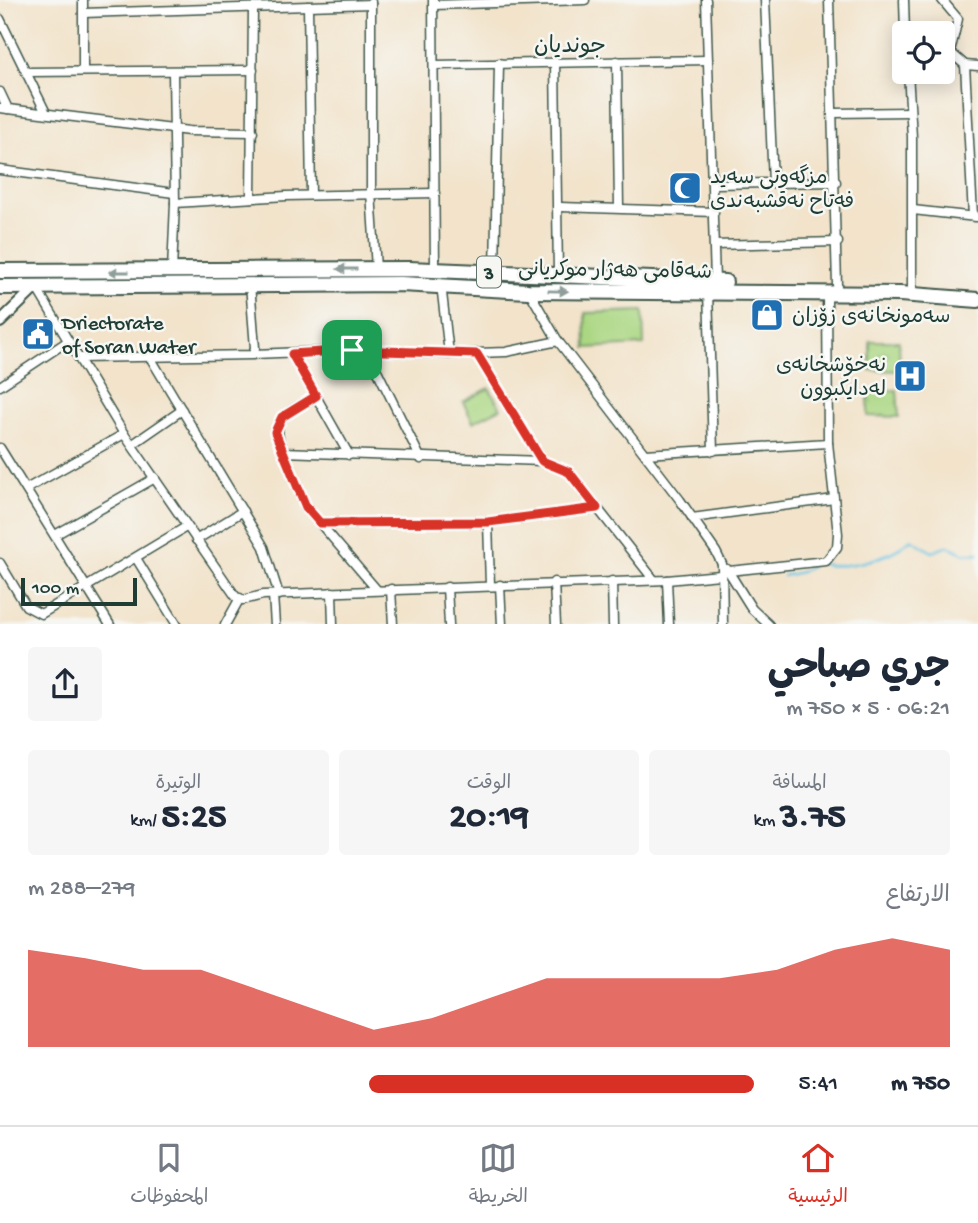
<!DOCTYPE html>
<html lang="ar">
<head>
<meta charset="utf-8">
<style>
	:root { --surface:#fff; --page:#f6f6f7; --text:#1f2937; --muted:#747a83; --line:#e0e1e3; --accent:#d93025 }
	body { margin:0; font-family:"Gochi Hand","Playpen Sans Arabic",sans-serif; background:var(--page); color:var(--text); direction:rtl; height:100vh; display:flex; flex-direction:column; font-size:26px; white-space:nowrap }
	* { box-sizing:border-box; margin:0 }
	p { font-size:23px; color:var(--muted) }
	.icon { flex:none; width:38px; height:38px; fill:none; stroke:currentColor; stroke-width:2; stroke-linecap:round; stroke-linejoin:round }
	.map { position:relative; height:624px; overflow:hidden; direction:ltr }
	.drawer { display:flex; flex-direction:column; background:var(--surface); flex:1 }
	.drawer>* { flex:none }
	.controls { position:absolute; left:892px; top:21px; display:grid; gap:14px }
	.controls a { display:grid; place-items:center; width:63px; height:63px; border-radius:7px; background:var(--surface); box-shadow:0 4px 18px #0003; font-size:35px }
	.scale { position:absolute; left:21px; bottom:18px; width:116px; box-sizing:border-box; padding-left:7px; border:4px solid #1f3d34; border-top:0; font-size:19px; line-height:24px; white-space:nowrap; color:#1f3d34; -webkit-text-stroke:5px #f6f6f2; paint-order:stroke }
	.pin { position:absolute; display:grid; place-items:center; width:60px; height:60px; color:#fff; margin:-30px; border-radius:14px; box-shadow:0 4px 10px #0006 }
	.round { display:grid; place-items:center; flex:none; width:74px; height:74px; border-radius:7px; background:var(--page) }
	.summary { display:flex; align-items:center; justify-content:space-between; height:119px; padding:0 28px }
	h1 { font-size:38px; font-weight:700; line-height:52px }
	.metrics { display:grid; grid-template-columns:repeat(3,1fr); gap:10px; height:119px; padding:7px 28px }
	.metrics div { display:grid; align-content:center; border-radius:7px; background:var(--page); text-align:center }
	.metrics b { font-size:35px; font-weight:700 }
	.metrics small { font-size:19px; font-weight:400 }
	.metrics p { font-size:19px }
	.chart { height:196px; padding:14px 28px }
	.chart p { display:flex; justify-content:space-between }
	.chart svg { width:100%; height:126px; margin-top:7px; fill:var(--accent); opacity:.7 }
	ul { padding:0 28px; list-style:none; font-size:23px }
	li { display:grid; grid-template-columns:112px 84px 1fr; align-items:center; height:52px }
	li i { height:18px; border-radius:9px; background:var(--accent) }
	.tabs { display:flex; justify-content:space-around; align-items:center; height:98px; border-top:2px solid var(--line); background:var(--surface); font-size:19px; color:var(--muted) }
	.tabs a { display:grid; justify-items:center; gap:4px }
	.tabs .active { color:var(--accent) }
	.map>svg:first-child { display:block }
	.park { fill:url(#park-crowns); stroke:#658a5c; stroke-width:2 }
	.garden { fill:#abd783; stroke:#658a5c; stroke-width:2 }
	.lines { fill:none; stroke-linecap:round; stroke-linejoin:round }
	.stream { stroke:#66c4e4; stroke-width:2.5 }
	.street-casing { stroke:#3f564a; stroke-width:11 }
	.secondary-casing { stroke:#3f564a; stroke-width:14 }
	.highway-casing { stroke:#3f564a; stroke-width:18 }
	.street { stroke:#fff; stroke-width:8 }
	.secondary { stroke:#fff; stroke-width:10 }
	.highway { stroke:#fff; stroke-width:14 }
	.oneway { fill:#8f9e9a }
	.route-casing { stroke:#fff; stroke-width:14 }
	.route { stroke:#d93025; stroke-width:9 }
	.labels { text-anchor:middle; stroke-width:5; stroke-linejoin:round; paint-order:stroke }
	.shield { fill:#f6f6f2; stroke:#60746d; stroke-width:2 }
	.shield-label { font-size:19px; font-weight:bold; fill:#1f3d34 }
	.poi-label { font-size:21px; fill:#1f3d34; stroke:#f6f6f2; text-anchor:start }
	.street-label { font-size:21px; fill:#1f3d34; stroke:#f6f6f2 }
	.neighbourhood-label { font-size:23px; fill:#1f3d34; stroke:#f6f6f2 }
</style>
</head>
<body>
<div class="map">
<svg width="978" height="625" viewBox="0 0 978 625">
	<defs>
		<pattern id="park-crowns" width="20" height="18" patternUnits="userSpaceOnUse" patternTransform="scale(1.75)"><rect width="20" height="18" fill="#abd783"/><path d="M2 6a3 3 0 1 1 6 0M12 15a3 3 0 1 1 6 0" fill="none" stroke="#93b972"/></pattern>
	</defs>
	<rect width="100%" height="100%" fill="#f6f6f2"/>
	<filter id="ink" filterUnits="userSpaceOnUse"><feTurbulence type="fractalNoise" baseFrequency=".0143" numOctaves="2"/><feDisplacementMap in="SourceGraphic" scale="14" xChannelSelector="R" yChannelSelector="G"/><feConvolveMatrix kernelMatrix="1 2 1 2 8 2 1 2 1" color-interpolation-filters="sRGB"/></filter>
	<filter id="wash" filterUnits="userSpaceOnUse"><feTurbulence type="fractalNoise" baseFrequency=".00686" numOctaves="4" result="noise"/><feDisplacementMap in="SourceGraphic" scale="28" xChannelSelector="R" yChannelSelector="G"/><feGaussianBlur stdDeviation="1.57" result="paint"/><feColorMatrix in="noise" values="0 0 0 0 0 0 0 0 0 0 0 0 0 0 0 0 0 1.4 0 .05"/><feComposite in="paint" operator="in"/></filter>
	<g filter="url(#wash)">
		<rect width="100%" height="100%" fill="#f2e3ca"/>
		<!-- park -->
		<g class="park">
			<polygon points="870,341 899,341 900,371 870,370"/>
			<polygon points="897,390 899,417 868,416 868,391"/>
		</g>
		<!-- garden -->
		<g class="garden">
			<polygon points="643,311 644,345 586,348 585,313"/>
			<polygon points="489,388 501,408 473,422 463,402"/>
		</g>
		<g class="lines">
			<!-- stream -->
			<g class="stream">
				<path d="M 822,564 C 847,570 893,557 911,539 L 932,552 L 948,546 L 965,554 L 978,553"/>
				<polyline points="783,576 801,572 812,566"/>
			</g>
		</g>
	</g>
	<g filter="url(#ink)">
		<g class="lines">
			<defs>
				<g id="street">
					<polyline points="433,0 435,269"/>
					<polyline points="706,0 715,281"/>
					<polyline points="765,0 773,183"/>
					<polyline points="829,0 837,285"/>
					<polyline points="904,0 905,33"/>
					<polyline points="942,0 958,19 950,52"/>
					<polyline points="371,2 371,192 376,269"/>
					<polyline points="434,5 585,0"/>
					<polyline points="308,6 311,195"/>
					<polyline points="83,13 371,4"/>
					<polyline points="0,19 46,113"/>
					<polyline points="943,53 950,52 965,65 978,66"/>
					<polyline points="617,61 619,208"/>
					<polyline points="555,62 558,274"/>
					<polyline points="435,65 708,60"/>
					<polyline points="965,65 973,216"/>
					<polyline points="83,71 83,0"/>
					<polyline points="27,72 253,70"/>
					<polyline points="908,72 912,137 912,288"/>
					<polyline points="0,92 8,109"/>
					<polyline points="0,108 189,131 253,132"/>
					<polyline points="833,113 910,112"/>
					<polyline points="0,170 174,193"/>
					<polyline points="713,184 836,182"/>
					<polyline points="251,198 253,8"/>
					<polyline points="175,203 286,196 435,193"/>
					<polyline points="560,207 714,212"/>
					<polyline points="913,210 976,217"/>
					<polyline points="715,245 838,242"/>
					<polyline points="172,271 175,203 173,72"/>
					<polyline points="495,272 499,63"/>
					<polyline points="441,284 449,354 506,352 558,341"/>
					<polyline points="36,287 124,434"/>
					<polyline points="529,291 558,341 680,500 716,552 722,564 723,625"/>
					<polyline points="708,291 713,451"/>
					<polyline points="367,350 421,459"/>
					<polyline points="254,354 352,350 449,354"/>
					<polyline points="292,354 349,455"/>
					<polyline points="477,354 542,461"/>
					<polyline points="150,357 264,547 279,595"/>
					<polyline points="80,358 253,355 255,348 250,284"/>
					<polyline points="0,386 68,341"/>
					<polyline points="133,444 182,410"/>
					<polyline points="0,448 110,625"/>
					<path d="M 283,452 C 269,415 287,414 316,396"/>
					<polyline points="645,454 828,443 827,293"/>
					<polyline points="26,489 124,434 236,597 243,600 263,595 667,580 720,575"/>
					<polyline points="692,518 834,499"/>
					<polyline points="488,522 490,585"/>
					<polyline points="320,523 488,522 597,508"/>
					<polyline points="55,535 155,478"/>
					<polyline points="196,540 243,511"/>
					<polyline points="136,558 177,625"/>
					<polyline points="0,563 26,606 41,614 186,527"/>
					<polyline points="727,569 752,609 769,625"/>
					<polyline points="729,571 826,561 837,547 838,534 828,443"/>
					<polyline points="667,580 669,625"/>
					<polyline points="612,581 613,625"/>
					<polyline points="554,582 556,625"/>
					<polyline points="500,585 502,625"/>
					<polyline points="447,587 449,625"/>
					<polyline points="391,589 393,625"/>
					<polyline points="377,590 306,507 283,452 542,461 569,472 654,580"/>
					<polyline points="332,592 333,625"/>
					<polyline points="273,595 275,625"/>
					<polyline points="225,625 240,598"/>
				</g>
				<polyline id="secondary" points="0,322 36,287"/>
				<g id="highway">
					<polyline points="0,271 409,269 725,282"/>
					<polyline points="0,287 401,284 528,291 900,294 978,300"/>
				</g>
			</defs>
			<!-- street casing -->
			<use href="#street" class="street-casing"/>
			<!-- secondary casing -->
			<use href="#secondary" class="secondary-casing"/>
			<!-- highway casing -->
			<use href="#highway" class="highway-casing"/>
			<!-- street -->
			<use href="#street" class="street"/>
			<!-- secondary -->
			<use href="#secondary" class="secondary"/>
			<!-- highway -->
			<use href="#highway" class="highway"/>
		</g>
		<!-- one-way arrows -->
		<defs><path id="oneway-solid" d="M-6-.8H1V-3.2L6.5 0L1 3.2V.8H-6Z" transform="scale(1.75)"/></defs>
		<g class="oneway">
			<use href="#oneway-solid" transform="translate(347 269) rotate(-180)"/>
			<use href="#oneway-solid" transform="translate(119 272) rotate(-180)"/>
			<use href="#oneway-solid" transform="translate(558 291) rotate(1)"/>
		</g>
	</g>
	<g class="lines" filter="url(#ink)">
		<defs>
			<polygon id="route" points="352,350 477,354 542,461 569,472 597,508 488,522 320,523 306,507 275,432 282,417 316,396 292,354"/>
		</defs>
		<!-- route casing -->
		<use href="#route" class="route-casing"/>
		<!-- route -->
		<use href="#route" class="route"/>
	</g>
	<!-- icons -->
	<defs>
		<symbol id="mosque-square" viewBox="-11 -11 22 22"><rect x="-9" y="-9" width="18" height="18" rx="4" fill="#1f6fb2" stroke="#f6f6f2"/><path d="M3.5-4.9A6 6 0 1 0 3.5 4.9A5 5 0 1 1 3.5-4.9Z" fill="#fff"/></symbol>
		<symbol id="shop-square" viewBox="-11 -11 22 22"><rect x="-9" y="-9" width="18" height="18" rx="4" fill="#1f6fb2" stroke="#f6f6f2"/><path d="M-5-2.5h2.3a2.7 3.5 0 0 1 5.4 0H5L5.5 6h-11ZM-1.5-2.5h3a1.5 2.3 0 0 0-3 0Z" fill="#fff"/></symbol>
		<symbol id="civic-square" viewBox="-11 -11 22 22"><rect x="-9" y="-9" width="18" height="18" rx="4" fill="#1f6fb2" stroke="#f6f6f2"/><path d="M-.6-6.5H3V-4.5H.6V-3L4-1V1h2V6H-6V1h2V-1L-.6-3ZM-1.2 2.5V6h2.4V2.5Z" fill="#fff"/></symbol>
		<symbol id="hospital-square" viewBox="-11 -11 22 22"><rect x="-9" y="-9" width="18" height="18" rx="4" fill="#1f6fb2" stroke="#f6f6f2"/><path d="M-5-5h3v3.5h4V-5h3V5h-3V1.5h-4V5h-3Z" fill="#fff"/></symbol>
	</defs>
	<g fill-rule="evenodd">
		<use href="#mosque-square" x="666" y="169" width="38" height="38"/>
		<use href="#shop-square" x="748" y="296" width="38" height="38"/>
		<use href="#civic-square" x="19" y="315" width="38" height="38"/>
		<use href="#hospital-square" x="891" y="357" width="38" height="38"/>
	</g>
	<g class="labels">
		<!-- shield labels -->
		<rect class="shield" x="477" y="256.5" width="24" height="31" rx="5"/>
		<g class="shield-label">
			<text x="489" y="279">3</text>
		</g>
		<!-- poi labels -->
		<g class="poi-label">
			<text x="710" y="183">مزگەوتی سەید<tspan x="710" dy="24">فەتاح نەقشبەندی</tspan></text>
			<text x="792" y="322">سەمونخانەی زۆزان</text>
			<text x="62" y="329">Driectorate<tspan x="62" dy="24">of Soran Water</tspan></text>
			<text x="886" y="371" text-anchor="end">نەخۆشخانەی<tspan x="886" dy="24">لەدایکبوون</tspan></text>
		</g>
		<!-- street labels -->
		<g class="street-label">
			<text transform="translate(615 269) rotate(1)" y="7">شەقامی ھەژار موکریانی</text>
		</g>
		<!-- neighbourhood labels -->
		<g class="neighbourhood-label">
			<text x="570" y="52">جوندیان</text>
		</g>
	</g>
</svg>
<div class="controls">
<a><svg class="icon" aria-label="locate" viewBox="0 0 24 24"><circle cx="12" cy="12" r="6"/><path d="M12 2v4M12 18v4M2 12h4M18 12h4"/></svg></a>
</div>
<div class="scale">100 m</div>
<div class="pin" style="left:352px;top:350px;background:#1e9e55"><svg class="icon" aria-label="arrive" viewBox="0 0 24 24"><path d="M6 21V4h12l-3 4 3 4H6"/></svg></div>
</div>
<section class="drawer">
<div class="summary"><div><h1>جري صباحي</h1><p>06:21 · 5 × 750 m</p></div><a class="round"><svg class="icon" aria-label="share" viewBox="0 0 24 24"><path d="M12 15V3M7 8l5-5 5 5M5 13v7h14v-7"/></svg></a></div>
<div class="metrics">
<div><p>المسافة</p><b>3.75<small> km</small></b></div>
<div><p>الوقت</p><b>20:19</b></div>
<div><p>الوتيرة</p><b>5:25<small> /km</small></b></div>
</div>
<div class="chart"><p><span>الارتفاع</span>279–288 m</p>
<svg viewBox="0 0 160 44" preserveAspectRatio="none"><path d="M0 44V10L10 13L20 17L30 17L40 24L50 31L60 38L70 34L80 27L90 20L100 20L110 20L120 20L130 17L140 10L150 6L160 10V44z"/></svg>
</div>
<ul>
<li><b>750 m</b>5:41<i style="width:53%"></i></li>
</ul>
</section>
<nav class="tabs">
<a class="active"><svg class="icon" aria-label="home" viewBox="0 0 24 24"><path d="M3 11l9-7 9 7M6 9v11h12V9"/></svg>الرئيسية</a>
<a><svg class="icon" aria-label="map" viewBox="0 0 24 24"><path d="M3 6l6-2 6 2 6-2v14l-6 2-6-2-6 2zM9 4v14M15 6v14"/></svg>الخريطة</a>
<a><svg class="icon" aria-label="saved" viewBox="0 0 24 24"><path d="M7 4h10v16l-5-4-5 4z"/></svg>المحفوظات</a>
</nav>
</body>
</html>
